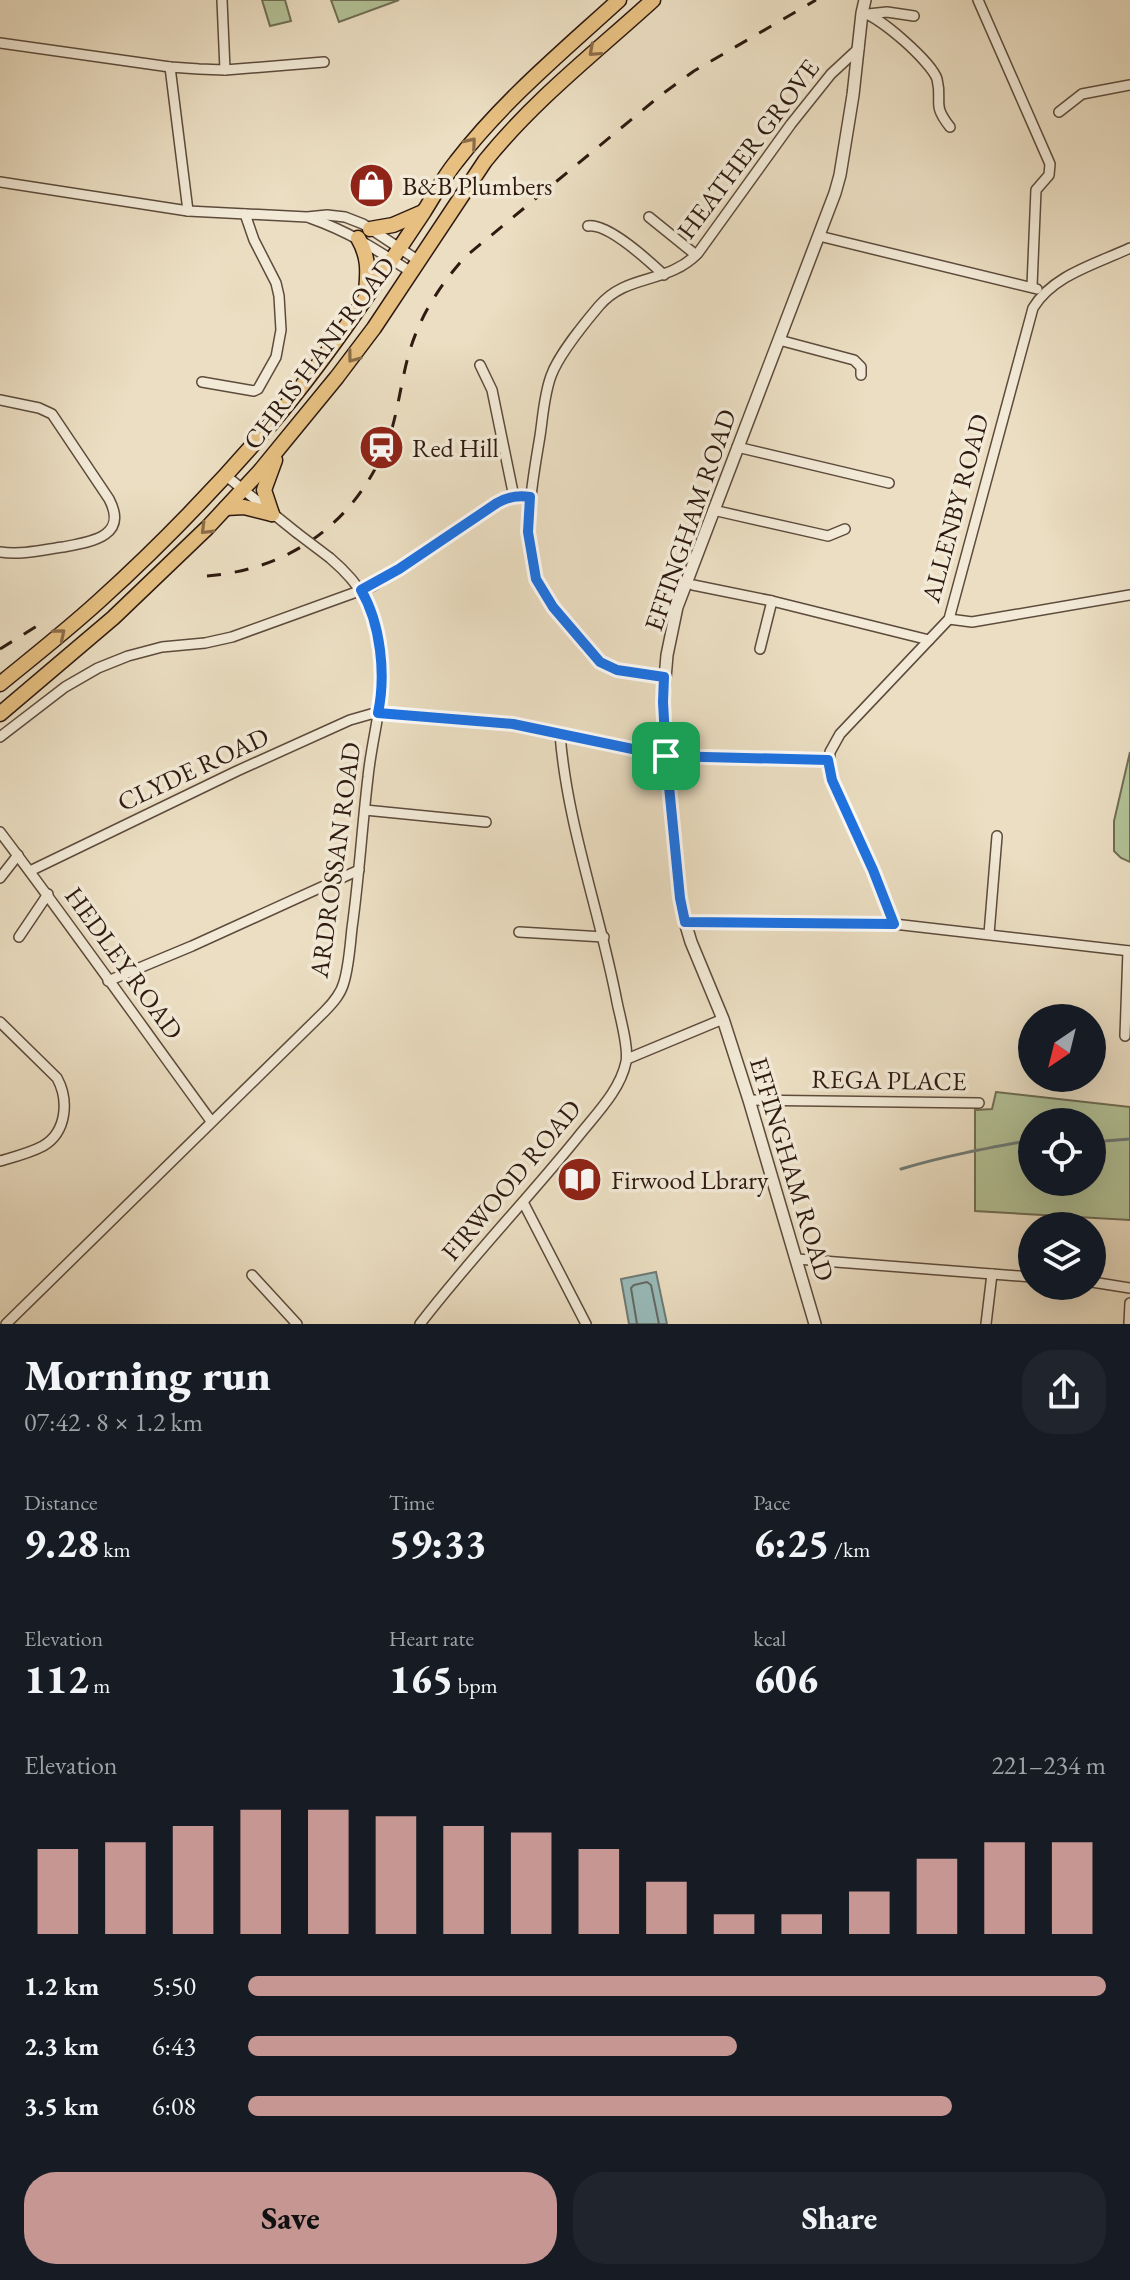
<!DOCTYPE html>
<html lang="en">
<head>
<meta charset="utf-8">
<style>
	:root { --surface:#171b24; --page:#20242c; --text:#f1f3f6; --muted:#9ea1a6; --accent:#c59692 }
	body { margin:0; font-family:"EB Garamond",serif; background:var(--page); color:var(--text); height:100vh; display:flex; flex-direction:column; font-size:30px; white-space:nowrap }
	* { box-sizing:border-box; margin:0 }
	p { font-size:26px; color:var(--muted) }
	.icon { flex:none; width:44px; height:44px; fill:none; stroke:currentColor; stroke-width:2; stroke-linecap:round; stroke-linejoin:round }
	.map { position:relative; height:1324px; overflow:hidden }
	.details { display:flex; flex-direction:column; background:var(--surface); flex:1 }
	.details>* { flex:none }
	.needle { width:52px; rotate:215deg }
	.controls { position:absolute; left:1018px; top:1004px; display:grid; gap:16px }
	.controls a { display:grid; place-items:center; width:88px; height:88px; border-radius:50%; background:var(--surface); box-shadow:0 8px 32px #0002; font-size:40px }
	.pin { position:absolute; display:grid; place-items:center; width:68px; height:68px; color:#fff; margin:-34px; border-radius:16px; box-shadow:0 4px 12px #0006 }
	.round { display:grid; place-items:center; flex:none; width:84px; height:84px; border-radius:32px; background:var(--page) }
	.summary { display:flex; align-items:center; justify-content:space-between; height:136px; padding:0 24px }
	h1 { font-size:44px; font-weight:800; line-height:60px }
	.figures { display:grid; grid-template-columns:repeat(3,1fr); gap:12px; height:136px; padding:8px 24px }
	.figures div { display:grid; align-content:center }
	.figures b { font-size:40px; font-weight:800 }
	.figures small { font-size:22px; font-weight:400 }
	.figures p { font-size:22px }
	.chart { height:224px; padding:16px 24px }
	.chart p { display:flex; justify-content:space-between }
	.chart svg { width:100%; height:144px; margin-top:8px; stroke:var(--accent); stroke-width:6 }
	.primary-button { display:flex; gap:16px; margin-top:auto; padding:16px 24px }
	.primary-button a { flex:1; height:92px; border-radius:32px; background:var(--accent); color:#111; font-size:32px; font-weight:800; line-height:92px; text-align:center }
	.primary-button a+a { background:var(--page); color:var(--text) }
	ul { padding:0 24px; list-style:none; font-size:26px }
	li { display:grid; grid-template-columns:128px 96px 1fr; align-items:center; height:60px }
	li i { height:20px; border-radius:10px; background:var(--accent) }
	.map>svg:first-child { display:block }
	.green { fill:#b3c297; stroke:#706e54; stroke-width:2; fill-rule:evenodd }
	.water { fill:#99bbba; stroke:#6e7b76; stroke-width:2 }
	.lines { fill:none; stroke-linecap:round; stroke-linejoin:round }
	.shore { stroke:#646a65; stroke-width:2 }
	.stream { stroke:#6e7b76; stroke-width:3 }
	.minor-casing { stroke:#5d4b3c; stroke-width:12 }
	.tertiary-casing { stroke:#5d4b3c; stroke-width:14 }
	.primary-casing { stroke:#2e1a10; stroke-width:17 }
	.minor { stroke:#f2ead7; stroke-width:9 }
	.tertiary { stroke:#f2ead7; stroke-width:11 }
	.primary { stroke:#e6bf81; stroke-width:14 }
	.rail { stroke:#2e1a10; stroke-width:3; stroke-dasharray:14 14; stroke-linecap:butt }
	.minor-bridge-casing { stroke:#5d4b3c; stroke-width:12; stroke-linecap:butt }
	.minor-bridge { stroke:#f2ead7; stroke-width:9 }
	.oneway { stroke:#8a6c48 }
	.route-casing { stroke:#fff; stroke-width:16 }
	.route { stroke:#1a73e8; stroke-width:10 }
	.labels { text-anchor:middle; stroke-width:7; stroke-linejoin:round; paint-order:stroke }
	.street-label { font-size:26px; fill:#2e1a10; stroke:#f2ead7 }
	.poi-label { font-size:26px; fill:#2e1a10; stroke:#f2ead7; text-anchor:start }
</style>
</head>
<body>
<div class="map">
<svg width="1130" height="1324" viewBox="0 0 1130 1324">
	<rect width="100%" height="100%" fill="#ebdec2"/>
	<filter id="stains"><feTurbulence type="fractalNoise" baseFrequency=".0025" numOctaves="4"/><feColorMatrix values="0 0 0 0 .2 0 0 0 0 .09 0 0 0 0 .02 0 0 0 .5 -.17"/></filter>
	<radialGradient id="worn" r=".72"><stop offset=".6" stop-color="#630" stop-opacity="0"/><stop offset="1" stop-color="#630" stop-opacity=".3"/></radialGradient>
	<!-- green -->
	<g class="green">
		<polygon points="262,0 285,0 291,21 270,26"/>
		<polygon points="331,0 399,0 339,22"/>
		<polygon points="1130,752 1130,862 1121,858 1114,851 1114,821"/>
		<path d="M 996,1092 L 1130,1107 L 1130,1220 L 975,1211 L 975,1110 L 992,1109 ZM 1092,1122 L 1092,1182 L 1032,1182 L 1032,1122 Z"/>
	</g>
	<!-- water -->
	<polygon class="water" points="656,1272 667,1324 629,1324 621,1279"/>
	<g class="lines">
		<!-- shore -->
		<polyline class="shore" points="637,1324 631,1288 634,1285 647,1282 651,1285 659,1324"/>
		<!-- stream -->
		<g class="stream">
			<polyline points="1092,1142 1130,1139"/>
			<path d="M 901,1169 C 944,1156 988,1148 1032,1140"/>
		</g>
		<defs>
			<g id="minor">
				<polyline points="222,0 225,70"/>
				<polyline points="978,0 1050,164 1049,175 1036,190 1032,286"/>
				<path d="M 862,13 C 879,15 932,63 937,79 C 943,103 931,103 950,127"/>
				<polyline points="868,14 887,12 914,16"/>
				<polyline points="0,43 170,67 199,69 225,70 324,62"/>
				<polyline points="170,67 188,211"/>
				<polyline points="1059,112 1082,94 1130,85"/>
				<polyline points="0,182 188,211 307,217 327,215 345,217 363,224 419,261"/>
				<polyline points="649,217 696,255"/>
				<path d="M 310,218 C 350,232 377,250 411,272"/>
				<path d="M 588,226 C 608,223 649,261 664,275"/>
				<polyline points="819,236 1037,289"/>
				<polyline points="779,340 854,360 861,367 861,375"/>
				<polyline points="480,365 492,390 514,497"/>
				<polyline points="202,382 254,391 258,389 276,357 281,330 279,296 276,283 254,240 245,214"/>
				<path d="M 0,400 L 39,408 L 52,414 L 109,499 C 129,537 90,542 63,547 C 42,550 22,555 0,552"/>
				<polyline points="737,447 889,483"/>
				<polyline points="225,475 297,533"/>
				<polyline points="713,510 828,536 845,529"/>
				<polyline points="693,585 772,601 929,640"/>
				<polyline points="949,619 972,622 1130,595"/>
				<polyline points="760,649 772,601"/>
				<path d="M 664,677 C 644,674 622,674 604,665 C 591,658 581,641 571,630 C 559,615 543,599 537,580 C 522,531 532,485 540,436 C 543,416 544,395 551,376 C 559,354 583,325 599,306 C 627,273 667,285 698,253 L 791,124 L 831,74 L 859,48"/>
				<polyline points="0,737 65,687 98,668 128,656 162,647 205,643 232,637 373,586 497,503 514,497 530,497"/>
				<polyline points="365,810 486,822"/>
				<path d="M 0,832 C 72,927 141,1025 211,1121"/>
				<polyline points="30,871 237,771 350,720 371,714 513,724 666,756 828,760"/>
				<polyline points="0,878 18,855"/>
				<polyline points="685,922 894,924 1130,951"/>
				<path d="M 894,924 L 873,870 L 829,770 L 830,752 L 840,734 L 949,619 L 1033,308 C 1053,275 1096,264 1130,248"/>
				<polyline points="519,932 604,937"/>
				<polyline points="989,934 997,836"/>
				<polyline points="19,937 48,894"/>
				<polyline points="108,981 192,946 359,870"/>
				<path d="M 0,1022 L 57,1078 C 69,1100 67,1132 43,1146 C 30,1153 14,1157 0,1161"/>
				<polyline points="1125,1036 1128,951"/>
				<polyline points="627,1059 723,1019"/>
				<polyline points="749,1100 979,1103"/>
				<polyline points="523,1202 586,1324"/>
				<polyline points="797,1259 1032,1277"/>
				<polyline points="252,1275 297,1324"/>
				<polyline points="1092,1282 1130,1288"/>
				<path d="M 6,1324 L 324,1012 C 333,1003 341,994 344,982 C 349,965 350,946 352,928 C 359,878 362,827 368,777 C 372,735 387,693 380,651 C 373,607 364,587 330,558"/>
				<path d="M 420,1324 C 469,1260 526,1201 577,1138 C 595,1115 620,1091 626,1062 C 629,1048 620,1017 617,1002 C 600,912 567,825 560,734"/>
				<polyline points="986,1324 992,1274"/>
				<polyline points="1129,1324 1130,1303"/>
			</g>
			<polyline id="tertiary" points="815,1324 749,1100 723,1019 691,942 685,922 680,898 666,756 663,702 667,655 677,607 835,193 840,175 853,95 862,13 865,0"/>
			<g id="primary">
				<polyline points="370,229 393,225 423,212"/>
				<path d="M 358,238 C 369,257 368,271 366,292"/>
				<polyline points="226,508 244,507 272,514"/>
				<polyline points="272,514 264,490 275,460"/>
				<path d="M 0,684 C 33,657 66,631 98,602 C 159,547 217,487 271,424 C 327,358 375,285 423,213 C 434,196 443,178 456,162 C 503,101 562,52 619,0"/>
				<path d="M 0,714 L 113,618 L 207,528 L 260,471 L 337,377 L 374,328 L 485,161 C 534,100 596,52 653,0"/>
			</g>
		</defs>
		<!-- minor casing -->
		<use href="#minor" class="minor-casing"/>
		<!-- tertiary casing -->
		<use href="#tertiary" class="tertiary-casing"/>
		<!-- primary casing -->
		<use href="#primary" class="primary-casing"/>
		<!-- minor -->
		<use href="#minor" class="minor"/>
		<!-- tertiary -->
		<use href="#tertiary" class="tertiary"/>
		<!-- primary -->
		<use href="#primary" class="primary"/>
		<!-- rail -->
		<g class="rail">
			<path d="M 207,576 C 294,569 361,518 390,435 C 398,410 401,383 408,357 C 418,319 439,286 465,257 L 661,95 L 694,71 L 816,0"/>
			<polyline points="0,649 37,626"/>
		</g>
		<defs>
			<polyline id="minor-bridge" points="297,533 330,558"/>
		</defs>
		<!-- minor-bridge casing -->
		<use href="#minor-bridge" class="minor-bridge-casing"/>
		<!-- minor-bridge -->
		<use href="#minor-bridge" class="minor-bridge"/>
	</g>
	<!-- one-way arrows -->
	<defs><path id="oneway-chevron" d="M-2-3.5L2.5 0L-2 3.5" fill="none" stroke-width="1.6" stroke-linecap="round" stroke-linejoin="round" transform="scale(2)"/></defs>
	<g class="oneway">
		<use href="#oneway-chevron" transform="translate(594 51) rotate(138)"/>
		<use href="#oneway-chevron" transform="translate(471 143) rotate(-50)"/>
		<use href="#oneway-chevron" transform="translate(353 357) rotate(127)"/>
		<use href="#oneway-chevron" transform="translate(206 529) rotate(135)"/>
		<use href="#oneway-chevron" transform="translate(60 634) rotate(-40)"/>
	</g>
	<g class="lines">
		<defs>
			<path id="route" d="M 666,756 L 513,724 L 378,713 C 386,675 381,624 361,590 L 399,569 L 497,503 C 507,497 518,495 530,497 L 528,532 L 536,579 L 553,607 L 600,662 L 617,670 L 664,677 L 663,702 L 666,756 L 828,760 L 832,780 L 873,870 L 894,924 L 685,922 L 680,898 L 666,756"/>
		</defs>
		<!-- route casing -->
		<use href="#route" class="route-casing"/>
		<!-- route -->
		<use href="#route" class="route"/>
	</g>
	<!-- icons -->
	<defs>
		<symbol id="shop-disc" viewBox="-11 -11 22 22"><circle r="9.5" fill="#8f2418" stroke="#f2ead7"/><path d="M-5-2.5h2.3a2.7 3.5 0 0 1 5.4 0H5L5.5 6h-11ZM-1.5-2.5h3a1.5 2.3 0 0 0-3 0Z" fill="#fff"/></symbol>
		<symbol id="station-disc" viewBox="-11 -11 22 22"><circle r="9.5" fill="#8f2418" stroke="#f2ead7"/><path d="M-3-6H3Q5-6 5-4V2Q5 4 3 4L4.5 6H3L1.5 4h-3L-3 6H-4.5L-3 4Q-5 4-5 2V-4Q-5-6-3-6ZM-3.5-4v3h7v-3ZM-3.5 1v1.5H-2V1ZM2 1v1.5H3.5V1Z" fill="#fff"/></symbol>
		<symbol id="library-disc" viewBox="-11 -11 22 22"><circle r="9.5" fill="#8f2418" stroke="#f2ead7"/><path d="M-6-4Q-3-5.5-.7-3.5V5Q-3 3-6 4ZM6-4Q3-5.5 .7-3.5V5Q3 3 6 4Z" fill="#fff"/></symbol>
	</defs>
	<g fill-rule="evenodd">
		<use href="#shop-disc" x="346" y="160" width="51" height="51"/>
		<use href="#station-disc" x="356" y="422" width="51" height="51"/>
		<use href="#library-disc" x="554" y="1154" width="51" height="51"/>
	</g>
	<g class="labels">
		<!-- street labels -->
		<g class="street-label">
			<text transform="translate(748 149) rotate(-53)" y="9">HEATHER GROVE</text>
			<text transform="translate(319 353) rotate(-53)" y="9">CHRIS HANI ROAD</text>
			<text transform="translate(955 508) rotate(-75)" y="9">ALLENBY ROAD</text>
			<text transform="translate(690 520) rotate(-71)" y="9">EFFINGHAM ROAD</text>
			<text transform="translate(193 769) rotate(-25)" y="9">CLYDE ROAD</text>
			<text transform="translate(335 860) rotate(-82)" y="9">ARDROSSAN ROAD</text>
			<text transform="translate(124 963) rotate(54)" y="9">HEDLEY ROAD</text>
			<text transform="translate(889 1080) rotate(1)" y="9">REGA PLACE</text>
			<text transform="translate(792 1169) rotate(73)" y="9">EFFINGHAM ROAD</text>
			<text transform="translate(511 1180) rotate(-50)" y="9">FIRWOOD ROAD</text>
		</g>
		<!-- poi labels -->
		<g class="poi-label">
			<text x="402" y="195">B&amp;B Plumbers</text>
			<text x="412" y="457">Red Hill</text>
			<text x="611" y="1189">Firwood Lbrary</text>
		</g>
	</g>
	<rect width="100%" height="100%" filter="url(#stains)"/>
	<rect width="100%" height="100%" fill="url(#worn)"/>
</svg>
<div class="controls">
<a><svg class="needle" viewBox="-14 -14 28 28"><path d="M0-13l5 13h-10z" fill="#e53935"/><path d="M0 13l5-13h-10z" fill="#9ea1a6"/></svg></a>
<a><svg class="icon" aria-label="locate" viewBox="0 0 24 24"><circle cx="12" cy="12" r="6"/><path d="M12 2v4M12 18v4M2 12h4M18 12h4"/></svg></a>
<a><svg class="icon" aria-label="layers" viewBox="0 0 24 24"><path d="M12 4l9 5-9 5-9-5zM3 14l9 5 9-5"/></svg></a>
</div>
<div class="pin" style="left:666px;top:756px;background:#1e9e55"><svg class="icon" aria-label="arrive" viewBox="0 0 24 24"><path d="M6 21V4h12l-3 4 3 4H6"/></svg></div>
</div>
<section class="details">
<div class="summary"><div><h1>Morning run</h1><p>07:42 · 8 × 1.2 km</p></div><a class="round"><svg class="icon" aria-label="share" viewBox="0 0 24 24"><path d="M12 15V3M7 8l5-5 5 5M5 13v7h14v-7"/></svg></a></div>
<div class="figures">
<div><p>Distance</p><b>9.28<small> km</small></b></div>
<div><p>Time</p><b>59:33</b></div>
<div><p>Pace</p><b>6:25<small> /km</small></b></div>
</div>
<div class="figures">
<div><p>Elevation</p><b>112<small> m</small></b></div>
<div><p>Heart rate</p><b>165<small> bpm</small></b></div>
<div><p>kcal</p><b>606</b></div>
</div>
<div class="chart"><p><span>Elevation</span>221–234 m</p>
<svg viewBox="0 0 160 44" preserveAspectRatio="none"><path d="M5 44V18M15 44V16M25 44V11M35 44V6M45 44V6M55 44V8M65 44V11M75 44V13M85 44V18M95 44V28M105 44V38M115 44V38M125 44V31M135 44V21M145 44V16M155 44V16"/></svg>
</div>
<ul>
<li><b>1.2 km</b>5:50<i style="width:100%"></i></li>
<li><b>2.3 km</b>6:43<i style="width:57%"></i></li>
<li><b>3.5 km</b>6:08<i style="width:82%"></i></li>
</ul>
<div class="primary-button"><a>Save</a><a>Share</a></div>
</section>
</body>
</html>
